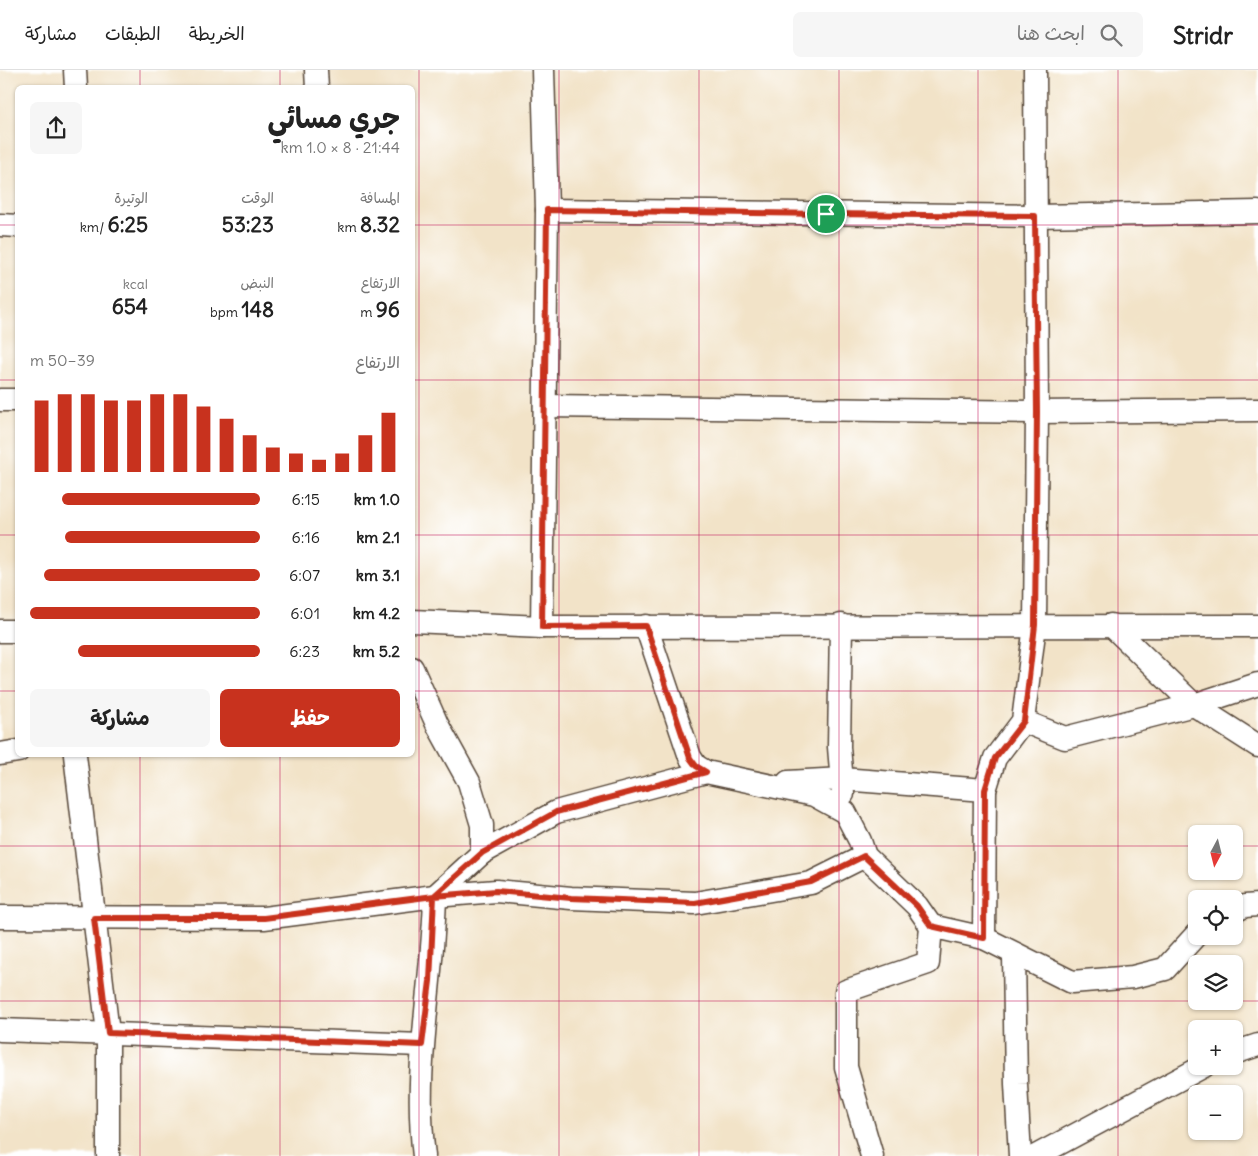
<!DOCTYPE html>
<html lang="ar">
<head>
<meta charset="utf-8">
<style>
	:root { --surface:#fff; --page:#f6f6f6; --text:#222; --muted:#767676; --line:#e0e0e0; --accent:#c8321e }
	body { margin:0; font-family:Delius,"Playpen Sans Arabic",sans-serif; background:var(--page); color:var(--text); direction:rtl; height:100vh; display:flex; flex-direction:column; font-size:19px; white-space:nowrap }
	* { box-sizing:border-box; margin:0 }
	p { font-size:16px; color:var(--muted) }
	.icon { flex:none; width:28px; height:28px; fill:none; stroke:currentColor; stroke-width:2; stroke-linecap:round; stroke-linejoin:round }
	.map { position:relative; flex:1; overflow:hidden; direction:ltr }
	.sheet { position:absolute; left:15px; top:15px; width:400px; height:672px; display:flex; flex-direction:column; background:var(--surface); border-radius:8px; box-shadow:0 1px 4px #0004; direction:rtl }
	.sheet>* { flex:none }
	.needle { width:32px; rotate:187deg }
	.buttons { position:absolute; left:1188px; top:755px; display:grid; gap:10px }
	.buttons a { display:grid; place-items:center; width:55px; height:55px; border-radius:8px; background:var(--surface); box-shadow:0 1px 4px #0004; font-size:25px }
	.pin { position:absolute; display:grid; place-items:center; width:42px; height:42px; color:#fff; margin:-21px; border:2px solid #fff; border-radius:50%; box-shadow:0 1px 5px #0007 }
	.round { display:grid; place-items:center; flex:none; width:52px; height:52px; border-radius:8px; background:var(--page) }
	.summary { display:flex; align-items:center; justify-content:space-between; height:85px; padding:0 15px }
	h1 { font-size:28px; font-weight:700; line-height:38px }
	.metrics { display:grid; grid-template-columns:repeat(3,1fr); gap:8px; height:85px; padding:5px 15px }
	.metrics div { display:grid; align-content:center }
	.metrics b { font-size:21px; font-weight:700 }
	.metrics small { font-size:14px; font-weight:400 }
	.metrics p { font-size:14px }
	.chart { height:140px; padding:10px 15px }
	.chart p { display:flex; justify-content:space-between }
	.chart svg { width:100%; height:90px; margin-top:5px; stroke:var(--accent); stroke-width:6 }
	.cta { display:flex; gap:10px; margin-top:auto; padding:10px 15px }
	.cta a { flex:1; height:58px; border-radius:8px; background:var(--accent); color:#fff; font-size:20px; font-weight:700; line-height:58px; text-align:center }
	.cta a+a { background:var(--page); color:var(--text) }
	ul { padding:0 15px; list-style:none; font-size:16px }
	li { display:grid; grid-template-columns:80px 60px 1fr; align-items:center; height:38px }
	li i { height:12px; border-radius:6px; background:var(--accent) }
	header { display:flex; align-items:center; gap:30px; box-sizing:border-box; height:70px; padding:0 25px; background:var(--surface); border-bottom:1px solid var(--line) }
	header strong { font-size:24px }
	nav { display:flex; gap:28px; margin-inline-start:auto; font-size:18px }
	.search { width:350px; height:45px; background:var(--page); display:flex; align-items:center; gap:12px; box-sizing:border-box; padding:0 18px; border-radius:8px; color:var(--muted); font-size:19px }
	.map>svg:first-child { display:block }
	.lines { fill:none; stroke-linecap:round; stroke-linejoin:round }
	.street-casing { stroke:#564638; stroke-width:25 }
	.street { stroke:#fff; stroke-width:22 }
	.route-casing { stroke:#fff; stroke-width:10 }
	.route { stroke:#c8321e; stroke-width:6 }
	.grid { fill:none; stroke:#c2185b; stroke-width:1; stroke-opacity:0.55 }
</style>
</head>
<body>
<header>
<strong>Stridr</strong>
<div class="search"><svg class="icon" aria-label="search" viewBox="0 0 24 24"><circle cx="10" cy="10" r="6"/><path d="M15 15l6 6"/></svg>ابحث هنا</div>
<nav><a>الخريطة</a><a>الطبقات</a><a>مشاركة</a></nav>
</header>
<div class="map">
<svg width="1258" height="1086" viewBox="0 0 1258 1086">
	<rect width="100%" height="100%" fill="#fff"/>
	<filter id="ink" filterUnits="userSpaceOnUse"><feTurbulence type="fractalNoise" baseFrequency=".02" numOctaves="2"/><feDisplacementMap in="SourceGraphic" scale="10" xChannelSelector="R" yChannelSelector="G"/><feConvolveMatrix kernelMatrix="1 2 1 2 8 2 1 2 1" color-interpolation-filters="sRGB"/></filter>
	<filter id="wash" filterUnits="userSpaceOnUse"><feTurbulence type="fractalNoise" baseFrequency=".0096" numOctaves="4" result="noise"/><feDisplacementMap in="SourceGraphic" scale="20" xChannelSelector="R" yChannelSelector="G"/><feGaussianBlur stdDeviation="1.12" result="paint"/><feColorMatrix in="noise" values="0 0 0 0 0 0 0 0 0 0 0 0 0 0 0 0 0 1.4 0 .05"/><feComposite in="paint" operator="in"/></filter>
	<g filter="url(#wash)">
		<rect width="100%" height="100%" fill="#f2e3c8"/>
	</g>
	<g filter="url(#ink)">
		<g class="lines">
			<defs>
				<g id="street">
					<polyline points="75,0 76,18"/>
					<polyline points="316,0 317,18"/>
					<polyline points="547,140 1035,146 1258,142"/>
					<polyline points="0,155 18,156"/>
					<polyline points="0,330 18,330"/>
					<polyline points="545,336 1037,342 1258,340"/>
					<polyline points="412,551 542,557 1258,556"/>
					<polyline points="841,555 839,677 843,724"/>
					<polyline points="1111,555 1194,635 1258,676"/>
					<polyline points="646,556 690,687 696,696 706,702 814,725 845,742 860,771 865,786 917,836 931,856 928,893 846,921 846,997 872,1086"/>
					<polyline points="542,557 547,140 543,0"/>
					<polyline points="0,561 18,561"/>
					<path d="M 412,598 L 437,654 L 469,712 L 482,755 L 482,783 L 435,826 C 433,913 413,999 424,1086"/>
					<polyline points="1023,651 1065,668 1194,635 1258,614"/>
					<polyline points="0,684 18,681"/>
					<polyline points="75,685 108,963 108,1086"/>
					<polyline points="788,712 842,709 985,720"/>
					<polyline points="482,783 556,742 706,702"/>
					<polyline points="1234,841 1245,836 1258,835"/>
					<polyline points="0,847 264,848 435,826 496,821 571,828 695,833 811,813 865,786"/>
					<polyline points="931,856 984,868 1072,912 1133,907 1165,899 1196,865"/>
					<polyline points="984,868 985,720 995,688 1023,651 1035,555 1037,342 1035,0"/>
					<polyline points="1014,885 1016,1014 1020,1086"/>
					<polyline points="0,960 422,975"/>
					<polyline points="1234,983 1258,975"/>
					<polyline points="1036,1086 1204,996"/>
				</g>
			</defs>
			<!-- street casing -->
			<use href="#street" class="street-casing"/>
			<!-- street -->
			<use href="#street" class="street"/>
		</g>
	</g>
	<g class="lines" filter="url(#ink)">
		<defs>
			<polyline id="route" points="826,144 547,140 542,557 646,556 690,688 696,696 706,702 556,742 482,783 434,826 264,848 94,848 108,963 422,975 430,911 434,826 496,821 571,828 695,833 811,812 864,786 917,836 931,856 984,868 985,720 995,688 1024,651 1035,555 1037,342 1035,146 826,144"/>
		</defs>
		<!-- route casing -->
		<use href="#route" class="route-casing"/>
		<!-- route -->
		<use href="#route" class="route"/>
	</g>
	<!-- grid -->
	<path class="grid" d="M 140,0 L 140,18M 280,0 L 280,18M 419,0 L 419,1086M 559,0 L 559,1086M 699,0 L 699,1086M 839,0 L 839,1086M 978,0 L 978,1086M 1118,0 L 1118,1086M 0,155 L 18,155M 412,155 L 1258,155M 0,310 L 18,310M 412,310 L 1258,310M 0,465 L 18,465M 412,465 L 1258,465M 0,621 L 18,621M 412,621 L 1258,621M 140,685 L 140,1086M 280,685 L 280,1086M 0,776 L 1196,776M 1234,776 L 1258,776M 0,931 L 1196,931M 1234,931 L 1258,931"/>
</svg>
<div class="buttons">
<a><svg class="needle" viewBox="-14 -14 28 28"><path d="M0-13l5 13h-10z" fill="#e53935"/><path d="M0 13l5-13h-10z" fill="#767676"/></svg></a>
<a><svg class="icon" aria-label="locate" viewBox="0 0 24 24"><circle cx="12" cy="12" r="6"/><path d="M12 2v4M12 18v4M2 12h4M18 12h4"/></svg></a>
<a><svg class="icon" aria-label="layers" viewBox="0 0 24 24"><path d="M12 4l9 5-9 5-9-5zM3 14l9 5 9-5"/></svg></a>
<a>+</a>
<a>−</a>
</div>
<div class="pin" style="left:826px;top:144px;background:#1e9e55"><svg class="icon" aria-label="arrive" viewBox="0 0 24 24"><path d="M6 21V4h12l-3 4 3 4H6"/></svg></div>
<section class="sheet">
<div class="summary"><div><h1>جري مسائي</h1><p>21:44 · 8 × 1.0 km</p></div><a class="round"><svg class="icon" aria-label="share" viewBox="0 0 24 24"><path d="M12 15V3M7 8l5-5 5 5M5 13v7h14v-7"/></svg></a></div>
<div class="metrics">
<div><p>المسافة</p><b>8.32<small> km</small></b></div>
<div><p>الوقت</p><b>53:23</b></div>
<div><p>الوتيرة</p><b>6:25<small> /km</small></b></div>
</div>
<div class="metrics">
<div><p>الارتفاع</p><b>96<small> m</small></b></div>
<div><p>النبض</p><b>148<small> bpm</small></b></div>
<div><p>kcal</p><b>654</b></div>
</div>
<div class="chart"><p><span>الارتفاع</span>39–50 m</p>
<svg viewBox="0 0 160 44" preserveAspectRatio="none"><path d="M5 44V9M15 44V6M25 44V6M35 44V9M45 44V9M55 44V6M65 44V6M75 44V12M85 44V18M95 44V26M105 44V32M115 44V35M125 44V38M135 44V35M145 44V26M155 44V15"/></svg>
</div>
<ul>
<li><b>1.0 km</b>6:15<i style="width:86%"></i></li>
<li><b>2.1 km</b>6:16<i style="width:85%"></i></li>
<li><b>3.1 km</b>6:07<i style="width:94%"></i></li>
<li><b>4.2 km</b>6:01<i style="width:100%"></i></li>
<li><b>5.2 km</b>6:23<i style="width:79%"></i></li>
</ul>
<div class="cta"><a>حفظ</a><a>مشاركة</a></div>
</section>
</div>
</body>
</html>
